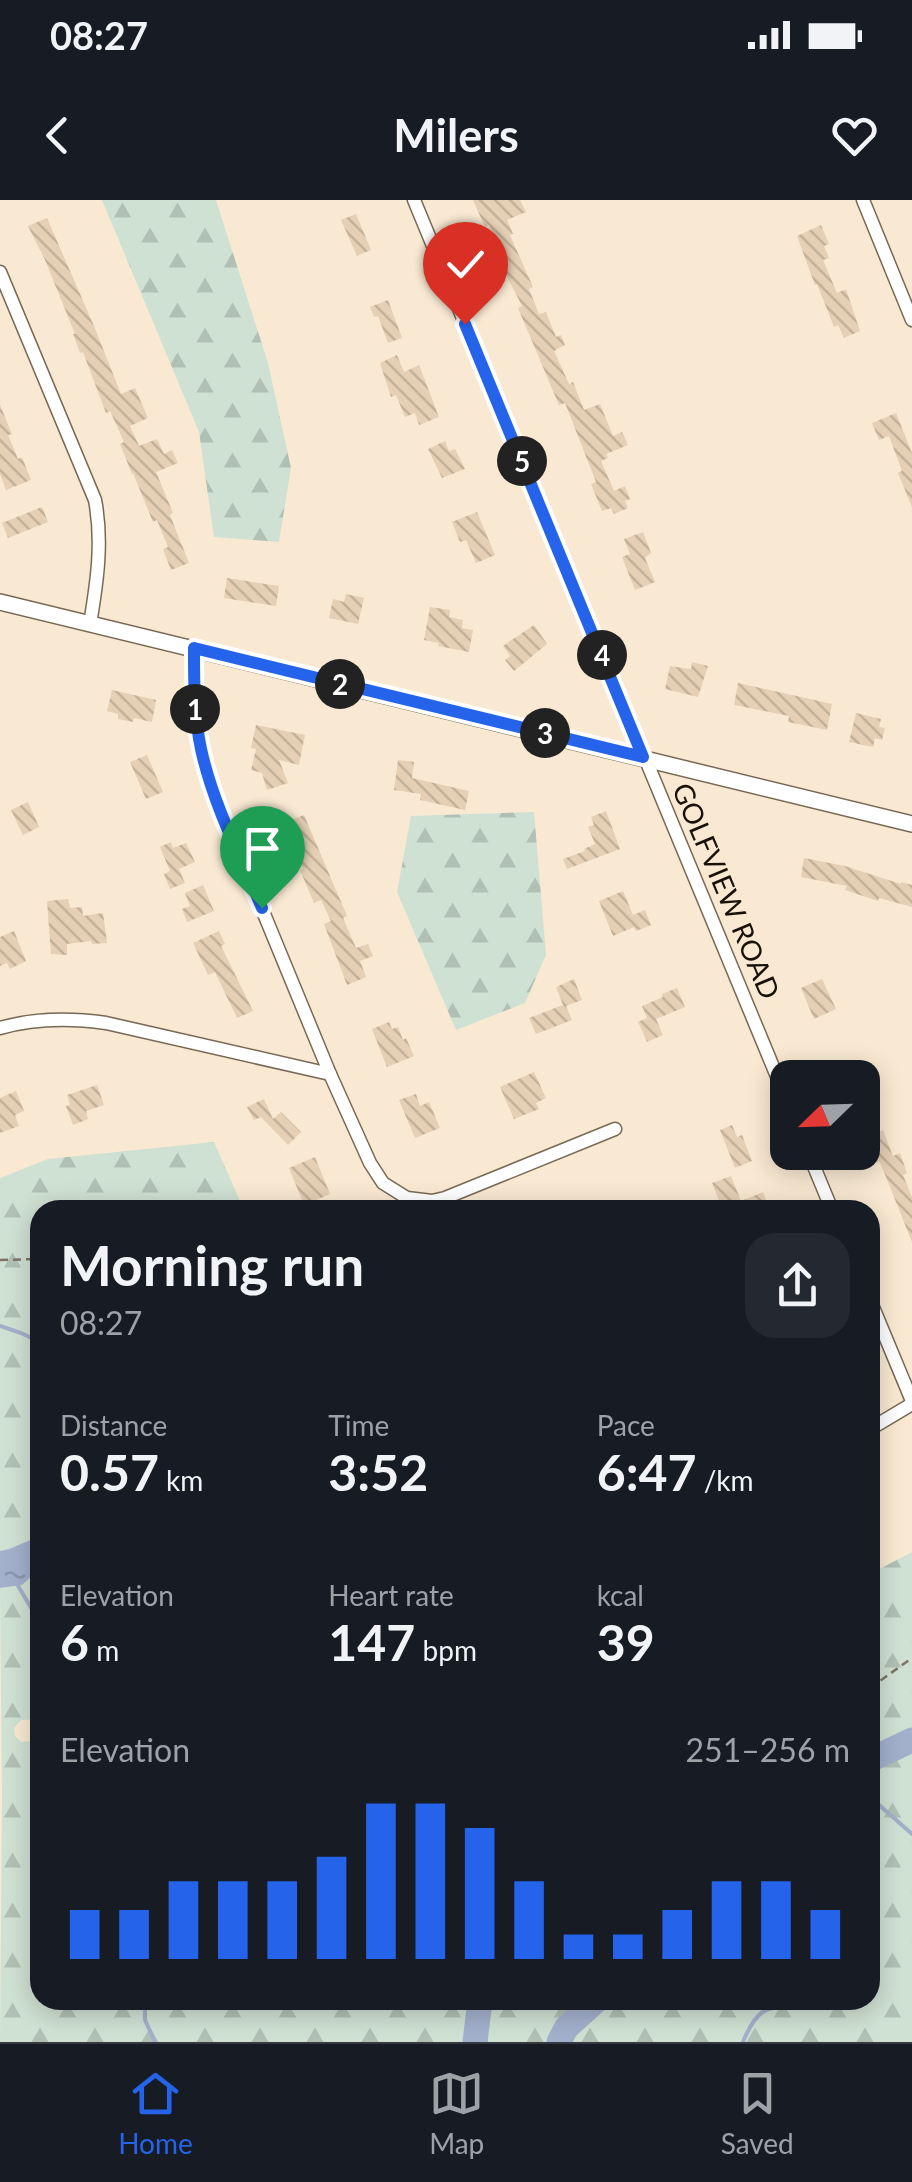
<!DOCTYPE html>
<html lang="en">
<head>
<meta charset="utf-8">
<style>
	:root { --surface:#171b24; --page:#242831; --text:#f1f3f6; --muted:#9ea1a6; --line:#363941; --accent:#2563eb }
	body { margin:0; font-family:Lato,sans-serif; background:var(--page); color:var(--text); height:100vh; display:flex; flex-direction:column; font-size:38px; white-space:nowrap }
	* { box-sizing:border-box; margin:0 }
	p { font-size:32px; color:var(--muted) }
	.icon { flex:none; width:55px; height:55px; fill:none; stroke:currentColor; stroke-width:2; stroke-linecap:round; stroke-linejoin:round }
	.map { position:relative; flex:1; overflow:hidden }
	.sheet { position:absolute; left:30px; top:1000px; width:850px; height:810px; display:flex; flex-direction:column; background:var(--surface); border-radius:30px; box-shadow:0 5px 25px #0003 }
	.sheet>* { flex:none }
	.needle { width:65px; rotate:247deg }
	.controls { position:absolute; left:770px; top:860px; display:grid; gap:20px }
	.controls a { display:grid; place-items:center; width:110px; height:110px; border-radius:20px; background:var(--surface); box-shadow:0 5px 25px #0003; font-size:50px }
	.pin { position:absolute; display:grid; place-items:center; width:85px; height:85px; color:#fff; margin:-102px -42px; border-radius:50% 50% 50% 0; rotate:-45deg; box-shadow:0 0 10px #0007 }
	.pin .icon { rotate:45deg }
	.km { position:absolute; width:50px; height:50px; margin:-25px; border-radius:50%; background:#222; color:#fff; font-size:28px; line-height:50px; text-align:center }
	.round { display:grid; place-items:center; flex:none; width:105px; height:105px; border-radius:30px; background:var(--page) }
	.head { display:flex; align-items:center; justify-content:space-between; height:170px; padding:0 30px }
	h1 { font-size:55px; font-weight:700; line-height:75px }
	.metrics { display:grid; grid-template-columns:repeat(3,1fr); gap:15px; height:170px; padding:10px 30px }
	.metrics div { display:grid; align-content:center }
	.metrics b { font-size:50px; font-weight:700 }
	.metrics small { font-size:28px; font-weight:400 }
	.metrics p { font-size:28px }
	.chart { height:280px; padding:20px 30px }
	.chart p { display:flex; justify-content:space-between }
	.chart svg { width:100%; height:180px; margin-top:10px; stroke:var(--accent); stroke-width:6 }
	.status { display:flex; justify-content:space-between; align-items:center; height:70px; padding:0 50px; background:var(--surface); direction:ltr }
	.status svg { height:28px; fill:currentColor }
	header { display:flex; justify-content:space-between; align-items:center; height:130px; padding:0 30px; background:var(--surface); font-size:45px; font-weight:700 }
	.dock { display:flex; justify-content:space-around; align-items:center; height:140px; border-top:2px solid var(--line); background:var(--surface); font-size:28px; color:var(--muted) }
	.dock a { display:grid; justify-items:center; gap:5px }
	.dock .on { color:var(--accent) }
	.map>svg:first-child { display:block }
	.forest { fill:url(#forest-firs) }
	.water { fill:url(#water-ripples) }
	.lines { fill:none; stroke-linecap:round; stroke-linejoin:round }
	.stream { stroke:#a3b0cc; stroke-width:4 }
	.river { stroke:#a3b0cc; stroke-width:25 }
	.building { fill:url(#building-back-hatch) }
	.minor-casing { stroke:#786955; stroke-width:15 }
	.tertiary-casing { stroke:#786955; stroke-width:18 }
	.path { stroke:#7e7465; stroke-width:2.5; stroke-dasharray:8 5; stroke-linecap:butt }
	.minor { stroke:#fff; stroke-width:12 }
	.tertiary { stroke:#fff; stroke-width:15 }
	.route-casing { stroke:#fff; stroke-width:20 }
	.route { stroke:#2563eb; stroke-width:12 }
	.labels { text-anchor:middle; stroke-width:10; stroke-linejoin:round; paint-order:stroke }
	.street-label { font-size:28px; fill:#171109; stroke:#f9e9d2 }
</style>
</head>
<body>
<div class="status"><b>08:27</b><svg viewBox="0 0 49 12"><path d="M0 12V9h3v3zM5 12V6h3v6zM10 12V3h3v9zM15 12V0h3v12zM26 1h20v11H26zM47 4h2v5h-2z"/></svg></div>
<header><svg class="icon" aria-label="back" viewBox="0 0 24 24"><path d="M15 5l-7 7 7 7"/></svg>Milers<svg class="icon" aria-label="heart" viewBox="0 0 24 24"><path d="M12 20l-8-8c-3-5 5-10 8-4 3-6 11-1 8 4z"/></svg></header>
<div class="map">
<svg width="912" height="1842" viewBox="0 0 912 1842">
	<defs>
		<pattern id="forest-firs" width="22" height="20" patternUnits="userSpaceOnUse" patternTransform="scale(2.5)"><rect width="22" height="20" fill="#cfe1d3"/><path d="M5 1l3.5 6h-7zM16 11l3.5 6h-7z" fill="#b1c0b4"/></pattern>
		<pattern id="water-ripples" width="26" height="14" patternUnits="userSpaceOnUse" patternTransform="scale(2.5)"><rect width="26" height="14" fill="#a3b0cc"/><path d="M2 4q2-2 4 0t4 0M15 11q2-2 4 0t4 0" fill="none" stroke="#8c96ae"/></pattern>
		<pattern id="building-back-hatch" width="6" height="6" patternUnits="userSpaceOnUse" patternTransform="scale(2.5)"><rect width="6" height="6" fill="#e5cfb5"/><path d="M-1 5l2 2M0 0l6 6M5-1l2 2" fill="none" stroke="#c4b19a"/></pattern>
	</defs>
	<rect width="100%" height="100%" fill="#f9e9d2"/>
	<!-- forest -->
	<g class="forest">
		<polygon points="102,0 216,0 268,163 291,268 279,342 214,337 199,232"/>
		<polygon points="534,612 546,755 525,803 456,830 397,692 411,616"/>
		<polygon points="214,942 244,1010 40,1010 40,1336 9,1349 0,1351 0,978 48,959"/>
		<polygon points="912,1352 912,1842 0,1842 2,1596 0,1388 22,1385 40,1369 40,1519 21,1520 14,1528 15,1536 21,1542 40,1540 40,1800 870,1800 870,1374"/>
	</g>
	<!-- water -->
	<polygon class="water" points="40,1336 40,1369 22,1385 0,1388 0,1351 9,1349"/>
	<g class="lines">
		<!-- stream -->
		<g class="stream">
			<polyline points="0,1126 21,1133 40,1142"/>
			<polyline points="17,1384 40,1423"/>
			<polyline points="870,1597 912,1634"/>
			<polyline points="145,1800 145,1820 155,1842"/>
			<path d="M 743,1842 C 755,1813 764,1804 796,1807 L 806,1800"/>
		</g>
		<!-- river -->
		<g class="river">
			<polyline points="870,1560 912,1540"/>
			<polyline points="475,1842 480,1800"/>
			<polyline points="559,1842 566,1828 597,1800"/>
		</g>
	</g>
	<!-- building -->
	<g class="building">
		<polygon points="473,0 520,0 526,12 507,20 513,34 510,35 533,87 529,89 539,114 546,112 556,137 561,135 565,145 554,151 569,184 573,182 584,210 600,204 613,236 622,232 628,245 606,254 608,258 601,261 614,291 625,286 630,299 625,301 628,308 614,314 611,308 602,311 591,284 596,282 565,203 559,205 518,108 522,106 498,59 503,57 489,25 485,27"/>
		<polygon points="356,14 371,50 357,56 341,20"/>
		<polygon points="47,18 94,126 121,194 135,188 148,218 130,226 139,246 157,239 164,254 172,250 178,263 156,272 173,313 170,315 189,363 171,370 163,349 168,347 157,320 153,322 133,273 132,274 120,244 124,242 110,211 106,213 83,152 80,153 73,134 75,134 45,60 28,26"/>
		<polygon points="821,25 829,44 824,46 829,58 823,60 837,93 846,89 860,131 844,138 838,125 834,127 817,84 815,85 797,36"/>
		<polygon points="388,100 402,138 388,143 378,116 374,117 370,107"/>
		<polygon points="397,155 404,172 419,165 439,217 419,225 415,213 405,217 396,195 391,197 380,163"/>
		<polygon points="0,205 12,234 8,235 18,259 22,257 31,280 6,290 0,274"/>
		<polygon points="896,213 912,253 912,307 898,273 902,271 889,236 879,240 872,223"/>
		<polygon points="445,241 449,251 455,249 465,269 442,278 428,249"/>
		<polygon points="42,307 48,322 8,338 2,323"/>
		<polygon points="477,312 495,355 476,363 466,340 460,342 452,322"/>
		<polygon points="643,332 651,353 645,358 655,382 635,390 622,357 630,354 624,339"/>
		<polygon points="227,378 279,386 276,406 224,398"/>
		<polygon points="346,394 364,398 358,424 329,418 333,399 344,402"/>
		<polygon points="430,407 450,410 449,417 463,420 462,428 473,430 469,452 438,446 439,443 424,440"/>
		<polygon points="534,425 547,444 514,471 505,460 510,456 503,446"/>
		<polygon points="692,462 708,466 698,497 665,489 670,466 691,469"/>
		<polygon points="738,483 832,504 827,530 788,522 789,516 734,505"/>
		<polygon points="112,490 156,500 152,522 134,518 133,522 118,519 118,514 107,511"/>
		<polygon points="856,513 881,519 879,527 885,528 882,540 875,538 873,547 849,542"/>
		<polygon points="256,525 305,535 299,565 279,560 288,583 267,590 262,573 251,570 256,549 251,548"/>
		<polygon points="147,555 163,592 146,599 130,562"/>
		<polygon points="398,560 414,562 412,578 469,591 465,610 420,600 421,594 394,590"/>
		<polygon points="28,602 39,627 23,635 11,610"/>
		<polygon points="606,611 620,649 567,669 563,659 585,651 584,649 595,644 588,627 594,625 591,617"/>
		<polygon points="304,615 347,716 343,718 356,748 368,744 373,756 360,761 366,777 347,785 324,724 331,721 321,700 314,703 300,670 303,669 294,647 290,649 280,625"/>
		<polygon points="171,642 173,648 186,643 195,662 179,669 185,683 170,689 164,674 170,671 160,647"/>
		<polygon points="804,658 845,666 901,684 901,682 912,685 912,707 879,698 878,701 845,690 847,686 801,677"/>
		<polygon points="203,685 214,711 187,722 182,709 190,706 185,693"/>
		<polygon points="623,691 633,715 645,710 651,725 636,731 634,727 613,736 599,701"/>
		<polygon points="68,699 70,708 82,707 83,716 103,713 107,743 92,744 91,741 67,744 67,755 51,754 47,701"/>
		<polygon points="14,731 26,761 10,769 7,763 0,766 0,737"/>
		<polygon points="219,731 225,744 221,746 253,811 237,818 215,772 208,775 193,743"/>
		<polygon points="574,779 582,800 566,806 572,820 536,834 529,818 563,805 556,787"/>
		<polygon points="822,779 836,809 814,819 801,788"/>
		<polygon points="677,788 685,807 656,819 663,835 647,842 638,822 647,818 642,806 663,797 662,794"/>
		<polygon points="389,822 392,829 398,827 403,840 406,838 414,856 387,867 372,829"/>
		<polygon points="534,872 546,898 536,903 539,909 514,919 500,887"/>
		<polygon points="97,885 104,905 86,911 88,919 73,925 66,906 70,905 67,895"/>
		<polygon points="16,891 24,911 15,915 19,926 0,933 0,898"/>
		<polygon points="416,894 420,906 429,902 440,928 415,938 399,900"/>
		<polygon points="264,899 273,919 281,912 301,932 288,945 261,917 254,920 247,907"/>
		<polygon points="732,925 737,937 742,935 752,961 735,968 720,930"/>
		<polygon points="883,930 893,956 900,953 907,973 903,975 912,997 912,1042 880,962 877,963 867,936"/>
		<polygon points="315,957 330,994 304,1005 289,968"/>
		<polygon points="731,976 741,1001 763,992 770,1010 719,1010 722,1008 712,983"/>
	</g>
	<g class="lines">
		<defs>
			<g id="minor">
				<polyline points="414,0 788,903"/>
				<polyline points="863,0 912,120"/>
				<path d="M 0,72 L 95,300 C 103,342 97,382 90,424"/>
				<polyline points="194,448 196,516 208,578 330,874 370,963 383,983 407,998 432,1001 445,998 615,929"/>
				<path d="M 0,828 C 35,818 70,818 106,823 L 330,874"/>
				<polyline points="808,952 832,1010"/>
				<polyline points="870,1100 912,1201"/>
				<polyline points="870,1229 912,1204"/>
			</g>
			<polyline id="tertiary" points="0,402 912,624"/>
		</defs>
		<!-- minor casing -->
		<use href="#minor" class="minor-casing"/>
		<!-- tertiary casing -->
		<use href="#tertiary" class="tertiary-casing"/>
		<!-- path -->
		<g class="path">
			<polyline points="0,1060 40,1059"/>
			<polyline points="870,1488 912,1458"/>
		</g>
		<!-- minor -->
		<use href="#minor" class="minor"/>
		<!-- tertiary -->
		<use href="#tertiary" class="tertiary"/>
	</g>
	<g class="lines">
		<defs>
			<path id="route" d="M 262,708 C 240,656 213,604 201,549 C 194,516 194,482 194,448 L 643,557 L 465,124"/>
		</defs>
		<!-- route casing -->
		<use href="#route" class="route-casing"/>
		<!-- route -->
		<use href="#route" class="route"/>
	</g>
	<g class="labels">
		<!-- street labels -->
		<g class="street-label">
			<text transform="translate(726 691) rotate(67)" y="10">GOLFVIEW ROAD</text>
		</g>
	</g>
</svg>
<div class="controls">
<a><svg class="needle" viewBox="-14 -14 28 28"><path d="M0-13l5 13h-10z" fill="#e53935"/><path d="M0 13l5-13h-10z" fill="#9ea1a6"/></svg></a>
</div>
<div class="pin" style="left:262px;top:708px;background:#1e9e55"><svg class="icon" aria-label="arrive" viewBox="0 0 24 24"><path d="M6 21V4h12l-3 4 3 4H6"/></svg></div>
<div class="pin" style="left:465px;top:124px;background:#d93025"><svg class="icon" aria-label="check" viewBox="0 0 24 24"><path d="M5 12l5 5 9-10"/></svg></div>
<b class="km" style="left:195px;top:509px">1</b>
<b class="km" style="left:340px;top:484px">2</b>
<b class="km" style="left:545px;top:533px">3</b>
<b class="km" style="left:602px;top:455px">4</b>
<b class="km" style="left:522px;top:261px">5</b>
<section class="sheet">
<div class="head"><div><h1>Morning run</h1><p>08:27</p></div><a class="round"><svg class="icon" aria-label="share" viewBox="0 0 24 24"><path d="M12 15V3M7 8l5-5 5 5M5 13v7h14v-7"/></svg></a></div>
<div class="metrics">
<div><p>Distance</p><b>0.57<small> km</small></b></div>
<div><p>Time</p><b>3:52</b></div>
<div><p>Pace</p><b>6:47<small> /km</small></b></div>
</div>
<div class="metrics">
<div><p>Elevation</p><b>6<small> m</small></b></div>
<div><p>Heart rate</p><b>147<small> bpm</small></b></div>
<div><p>kcal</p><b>39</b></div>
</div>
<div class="chart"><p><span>Elevation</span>251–256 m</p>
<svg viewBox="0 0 160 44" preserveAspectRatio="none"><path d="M5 44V32M15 44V32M25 44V25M35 44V25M45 44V25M55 44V19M65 44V6M75 44V6M85 44V12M95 44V25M105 44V38M115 44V38M125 44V32M135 44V25M145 44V25M155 44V32"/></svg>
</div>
</section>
</div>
<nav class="dock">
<a class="on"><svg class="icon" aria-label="home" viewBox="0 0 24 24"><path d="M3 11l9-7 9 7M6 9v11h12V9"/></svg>Home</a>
<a><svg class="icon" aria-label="map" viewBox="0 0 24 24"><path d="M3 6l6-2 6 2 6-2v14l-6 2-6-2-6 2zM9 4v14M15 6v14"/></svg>Map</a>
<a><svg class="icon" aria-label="saved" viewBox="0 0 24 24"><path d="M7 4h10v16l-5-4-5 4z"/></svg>Saved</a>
</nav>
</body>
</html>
